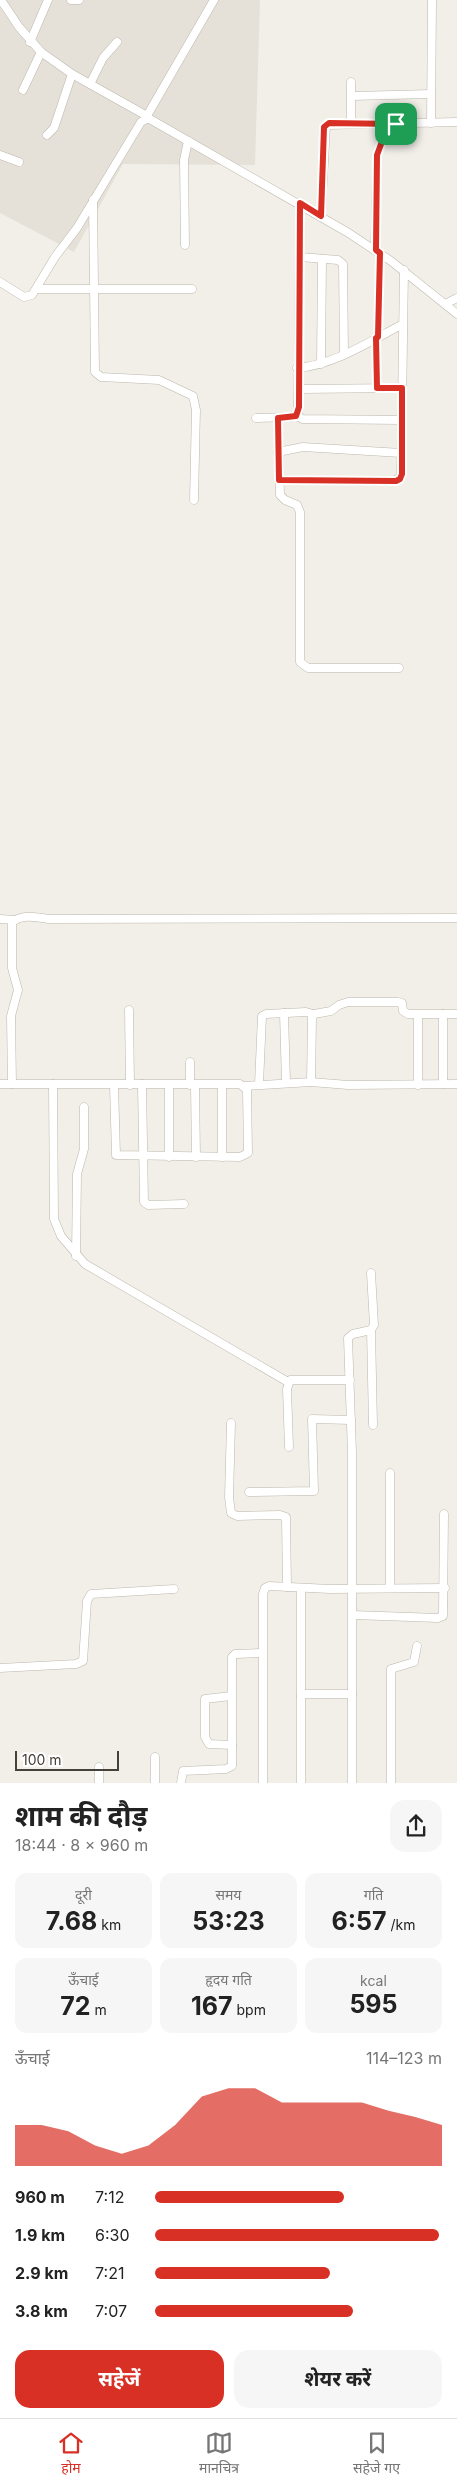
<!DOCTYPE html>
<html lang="hi">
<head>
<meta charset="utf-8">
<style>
	:root { --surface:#fff; --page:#f6f6f6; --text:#222; --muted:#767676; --line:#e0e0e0; --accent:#d93025 }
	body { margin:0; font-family:Inter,"Noto Sans Devanagari",sans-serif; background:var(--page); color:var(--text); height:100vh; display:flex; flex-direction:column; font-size:19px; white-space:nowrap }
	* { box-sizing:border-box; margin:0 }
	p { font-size:16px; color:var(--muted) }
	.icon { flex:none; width:28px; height:28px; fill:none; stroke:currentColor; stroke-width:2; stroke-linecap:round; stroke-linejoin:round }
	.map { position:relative; height:1783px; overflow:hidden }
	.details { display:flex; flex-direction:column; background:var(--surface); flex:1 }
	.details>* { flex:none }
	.scale { position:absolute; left:15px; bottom:12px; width:104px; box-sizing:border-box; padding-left:5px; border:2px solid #454038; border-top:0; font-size:14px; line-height:18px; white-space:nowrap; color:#454038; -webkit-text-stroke:4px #fff; paint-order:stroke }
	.pin { position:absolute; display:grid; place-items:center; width:42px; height:42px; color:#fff; margin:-21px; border-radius:10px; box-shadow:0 2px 8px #0006 }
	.round { display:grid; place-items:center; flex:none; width:52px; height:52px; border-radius:15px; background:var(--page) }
	.summary { display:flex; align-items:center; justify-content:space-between; height:85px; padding:0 15px }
	h1 { font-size:28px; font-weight:700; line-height:38px }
	.figures { display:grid; grid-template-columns:repeat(3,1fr); gap:8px; height:85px; padding:5px 15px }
	.figures div { display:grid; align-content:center; border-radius:12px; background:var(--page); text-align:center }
	.figures b { font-size:25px; font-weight:700 }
	.figures small { font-size:14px; font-weight:400 }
	.figures p { font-size:14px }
	.chart { height:140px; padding:10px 15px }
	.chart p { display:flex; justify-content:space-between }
	.chart svg { width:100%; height:90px; margin-top:5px; fill:var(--accent); opacity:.7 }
	.button { display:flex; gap:10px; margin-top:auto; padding:10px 15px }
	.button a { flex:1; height:58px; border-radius:15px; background:var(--accent); color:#fff; font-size:20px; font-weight:700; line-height:58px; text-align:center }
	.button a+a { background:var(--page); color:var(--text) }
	ul { padding:0 15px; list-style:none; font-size:16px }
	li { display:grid; grid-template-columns:80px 60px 1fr; align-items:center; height:38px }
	li i { height:12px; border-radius:6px; background:var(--accent) }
	.tabs { display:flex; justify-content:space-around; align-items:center; height:70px; border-top:1px solid var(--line); background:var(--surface); font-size:14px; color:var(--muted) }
	.tabs a { display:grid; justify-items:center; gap:2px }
	.tabs .current { color:var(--accent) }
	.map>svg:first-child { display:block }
	.residential { fill:#e5e1d8 }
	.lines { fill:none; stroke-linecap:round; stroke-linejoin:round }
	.minor-casing { stroke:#bdb7ac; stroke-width:9 }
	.minor { stroke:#fff; stroke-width:8 }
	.route-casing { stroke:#fff; stroke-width:10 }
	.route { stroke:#d93025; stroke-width:6 }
</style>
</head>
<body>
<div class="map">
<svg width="457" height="1783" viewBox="0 0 457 1783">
	<rect width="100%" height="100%" fill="#f2efe9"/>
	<!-- residential -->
	<polygon class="residential" points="0,0 260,0 255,165 123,164 74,252 0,213"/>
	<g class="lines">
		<defs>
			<g id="minor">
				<polyline points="1,0 19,27 41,52 72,74 147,116"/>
				<polyline points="71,0 79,0"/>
				<polyline points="214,0 148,114 148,118 347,232 391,261 457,314"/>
				<polyline points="30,42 48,0"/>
				<polyline points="351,82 351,124"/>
				<polyline points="90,84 103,58 117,42"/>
				<polyline points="23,90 41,52"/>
				<polyline points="352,96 431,94"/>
				<polyline points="431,123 432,0"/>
				<polyline points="47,135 54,128 72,74"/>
				<polyline points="0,155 19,162"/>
				<polyline points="93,200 95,372 101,377 159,380 193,396 196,410 194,500"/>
				<polyline points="321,216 326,125 457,122"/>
				<polyline points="185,245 184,160 188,141"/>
				<polyline points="375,250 377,155 384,136 396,124"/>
				<polyline points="300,257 338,260 343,264 344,354"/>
				<polyline points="0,282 24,297 32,295 55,257 77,228 141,122 148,118"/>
				<polyline points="37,289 192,289"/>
				<polyline points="445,304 457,298"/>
				<polyline points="378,337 380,253"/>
				<polyline points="376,338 377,388"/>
				<polyline points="321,364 322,259"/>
				<path d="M 297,368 C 334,365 369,342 401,325"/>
				<polyline points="299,389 402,388"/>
				<polyline points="296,415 302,419 402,420"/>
				<polyline points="256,418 291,417 298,413 300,203"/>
				<polyline points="278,418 280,495 285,500 297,505 300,512 300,662 308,668 399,668"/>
				<polyline points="278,452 303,447 401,453"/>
				<polyline points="279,480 393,481 401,477 404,270"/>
				<polyline points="0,919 15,920"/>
				<polyline points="129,1010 130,1085"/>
				<polyline points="284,1013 286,1083"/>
				<polyline points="443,1014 443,1084"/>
				<polyline points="418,1015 418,1085"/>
				<polyline points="190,1062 190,1085"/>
				<polyline points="311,1082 312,1018 314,1014 331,1011 339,1005 348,1002 398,1002 402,1003 403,1011 408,1014 457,1014"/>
				<polyline points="0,1084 240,1084 247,1090 248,1153 240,1157 116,1155 114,1085"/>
				<path d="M 12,1084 L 11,1016 L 18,990 L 12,968 L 12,922 C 23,914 36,917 48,919 L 457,918"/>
				<polyline points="53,1084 54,1219 61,1236 85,1264 288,1382"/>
				<polyline points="142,1084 144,1202 148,1205 184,1204"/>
				<polyline points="259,1084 262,1016 266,1014 306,1012 313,1014"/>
				<polyline points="195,1085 196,1157"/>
				<polyline points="222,1085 222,1157"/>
				<polyline points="245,1086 311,1082 348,1085 457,1084"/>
				<polyline points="169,1157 169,1085"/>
				<polyline points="76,1256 77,1174 84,1149 84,1107"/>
				<polyline points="371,1330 373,1425"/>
				<polyline points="231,1423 229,1497 231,1513 237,1516 280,1515 286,1517 287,1587"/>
				<polyline points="289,1447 287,1389 290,1380 350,1380"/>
				<polyline points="249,1492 314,1491 312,1419 351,1420"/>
				<polyline points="301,1588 301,1696"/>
				<polyline points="390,1588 390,1473"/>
				<polyline points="353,1615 438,1618 443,1616 444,1514"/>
				<polyline points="0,1668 76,1664 83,1661 87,1601 91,1594 174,1589"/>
				<polyline points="231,1696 205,1699 205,1737 209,1744 232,1745"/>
				<polyline points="155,1757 155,1783"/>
				<polyline points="99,1767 99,1783"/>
				<polyline points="181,1783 183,1771 226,1769 232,1766 232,1657 235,1654 262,1653"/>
				<polyline points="263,1783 263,1594 265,1588 269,1586 330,1589 445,1588"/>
				<polyline points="301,1783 301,1696 305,1694 352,1694"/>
				<polyline points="352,1783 352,1453 348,1338 353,1334 371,1330 374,1325 371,1273"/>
				<polyline points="391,1783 391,1669 414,1662 417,1646"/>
			</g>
		</defs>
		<!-- minor casing -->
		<use href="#minor" class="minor-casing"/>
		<!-- minor -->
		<use href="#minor" class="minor"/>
	</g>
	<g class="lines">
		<defs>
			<polygon id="route" points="329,123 396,124 384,136 377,155 376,250 380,253 378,337 376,338 377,388 402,388 402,474 400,479 396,481 279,480 278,418 296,416 299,407 300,203 321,216 324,127"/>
		</defs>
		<!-- route casing -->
		<use href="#route" class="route-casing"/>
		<!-- route -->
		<use href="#route" class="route"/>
	</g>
</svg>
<div class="scale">100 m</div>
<div class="pin" style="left:396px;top:124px;background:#1e9e55"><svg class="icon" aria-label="arrive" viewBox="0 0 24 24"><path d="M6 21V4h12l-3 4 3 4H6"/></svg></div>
</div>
<section class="details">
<div class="summary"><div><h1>शाम की दौड़</h1><p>18:44 · 8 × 960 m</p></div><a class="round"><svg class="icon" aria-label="share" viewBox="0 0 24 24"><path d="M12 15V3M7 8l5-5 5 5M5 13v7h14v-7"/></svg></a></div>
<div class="figures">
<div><p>दूरी</p><b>7.68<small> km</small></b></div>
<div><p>समय</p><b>53:23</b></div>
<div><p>गति</p><b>6:57<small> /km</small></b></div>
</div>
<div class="figures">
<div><p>ऊँचाई</p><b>72<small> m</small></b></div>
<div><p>हृदय गति</p><b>167<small> bpm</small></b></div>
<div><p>kcal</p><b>595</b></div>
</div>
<div class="chart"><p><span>ऊँचाई</span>114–123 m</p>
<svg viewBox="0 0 160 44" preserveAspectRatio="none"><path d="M0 44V24L10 24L20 27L30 34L40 38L50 34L60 24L70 10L80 6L90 6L100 13L110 13L120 13L130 13L140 17L150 20L160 24V44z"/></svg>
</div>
<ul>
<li><b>960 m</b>7:12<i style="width:66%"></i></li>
<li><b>1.9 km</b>6:30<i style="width:99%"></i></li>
<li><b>2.9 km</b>7:21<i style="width:61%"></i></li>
<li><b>3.8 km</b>7:07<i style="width:69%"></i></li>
</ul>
<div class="button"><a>सहेजें</a><a>शेयर करें</a></div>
</section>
<nav class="tabs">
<a class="current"><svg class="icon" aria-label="home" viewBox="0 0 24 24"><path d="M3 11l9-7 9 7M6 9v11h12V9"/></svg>होम</a>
<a><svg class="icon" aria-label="map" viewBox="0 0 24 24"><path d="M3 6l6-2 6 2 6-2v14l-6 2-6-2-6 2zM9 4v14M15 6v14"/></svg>मानचित्र</a>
<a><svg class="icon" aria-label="saved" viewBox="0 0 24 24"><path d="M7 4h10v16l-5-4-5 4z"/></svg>सहेजे गए</a>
</nav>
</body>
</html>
